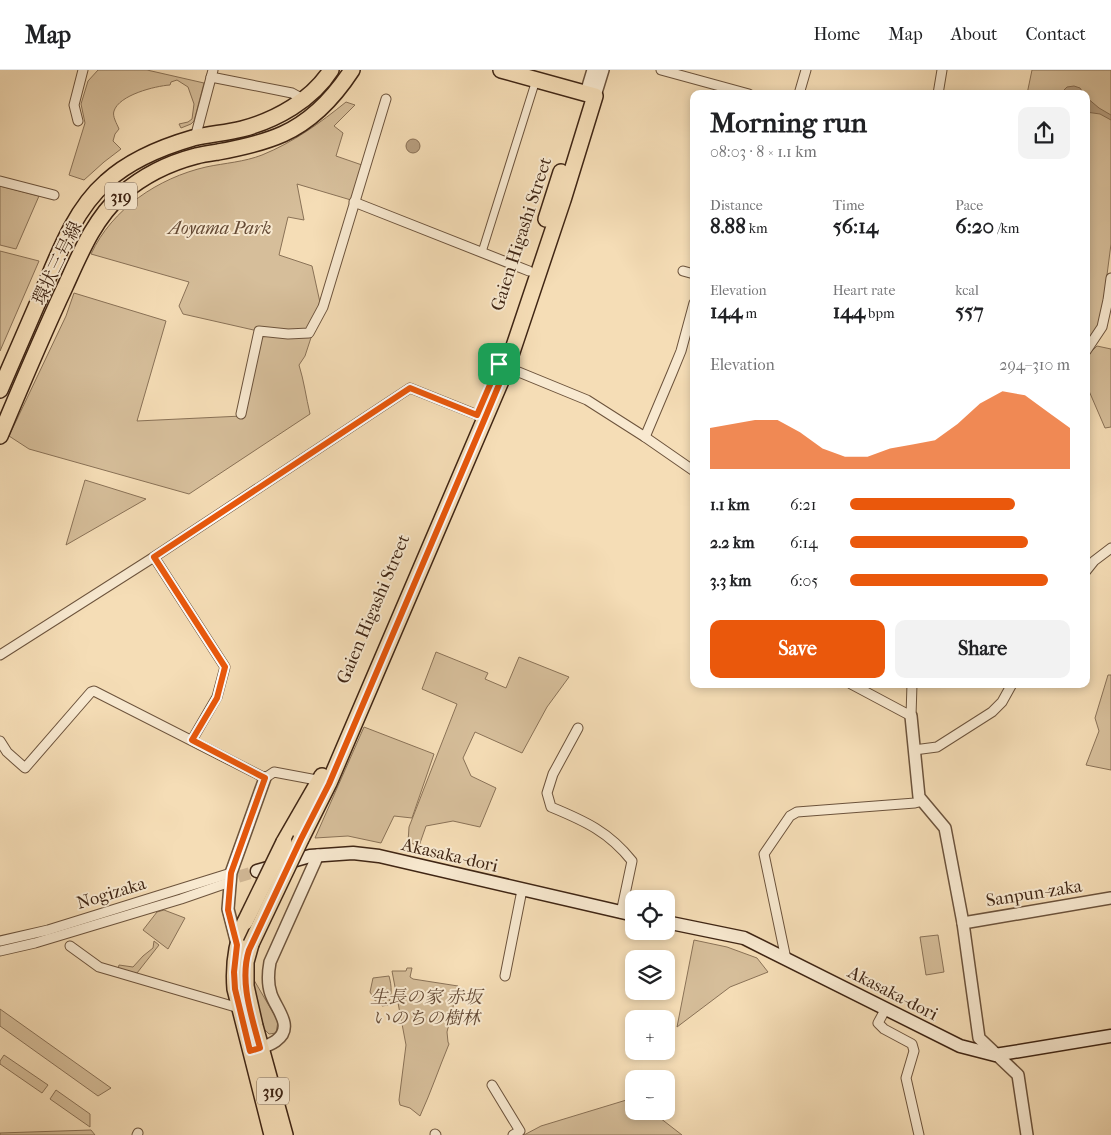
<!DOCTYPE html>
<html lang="en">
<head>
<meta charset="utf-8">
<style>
	:root { --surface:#fff; --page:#f2f2f2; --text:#202124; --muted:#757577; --line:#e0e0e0; --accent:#ea580c }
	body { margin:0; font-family:"IM FELL French Canon","Noto Serif JP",serif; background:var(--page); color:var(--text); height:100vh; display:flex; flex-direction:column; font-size:19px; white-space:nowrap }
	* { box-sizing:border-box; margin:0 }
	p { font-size:16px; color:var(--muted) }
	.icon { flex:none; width:28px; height:28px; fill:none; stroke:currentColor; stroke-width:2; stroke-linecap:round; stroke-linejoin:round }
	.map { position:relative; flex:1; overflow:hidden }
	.sheet { position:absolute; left:690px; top:20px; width:400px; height:598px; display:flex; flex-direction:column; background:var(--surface); border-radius:10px; box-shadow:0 2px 8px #0003 }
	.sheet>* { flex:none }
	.tools { position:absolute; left:625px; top:820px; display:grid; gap:10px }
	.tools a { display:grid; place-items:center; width:50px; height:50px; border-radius:10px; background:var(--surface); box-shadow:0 2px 8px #0003; font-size:25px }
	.pin { position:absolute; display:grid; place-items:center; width:42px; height:42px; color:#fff; margin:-21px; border-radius:10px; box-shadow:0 2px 8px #0006 }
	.round { display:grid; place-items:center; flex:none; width:52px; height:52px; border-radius:10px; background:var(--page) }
	.headline { display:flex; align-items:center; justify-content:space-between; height:85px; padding:0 20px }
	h1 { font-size:28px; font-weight:700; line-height:38px }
	.stats { display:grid; grid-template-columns:repeat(3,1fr); gap:8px; height:85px; padding:5px 20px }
	.stats div { display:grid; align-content:center }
	.stats b { font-size:21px; font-weight:700 }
	.stats small { font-size:14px; font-weight:400 }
	.stats p { font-size:14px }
	.chart { height:140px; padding:10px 20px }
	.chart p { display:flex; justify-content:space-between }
	.chart svg { width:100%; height:90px; margin-top:5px; fill:var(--accent); opacity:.7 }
	.primary-button { display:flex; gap:10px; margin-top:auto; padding:10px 20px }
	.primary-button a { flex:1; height:58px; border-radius:10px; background:var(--accent); color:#fff; font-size:20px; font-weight:700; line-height:58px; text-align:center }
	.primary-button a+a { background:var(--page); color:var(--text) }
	ul { padding:0 20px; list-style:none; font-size:16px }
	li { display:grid; grid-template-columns:80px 60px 1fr; align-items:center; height:38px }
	li i { height:12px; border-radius:6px; background:var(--accent) }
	header { display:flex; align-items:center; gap:30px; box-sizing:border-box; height:70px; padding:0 25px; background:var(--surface); border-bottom:1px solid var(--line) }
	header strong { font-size:24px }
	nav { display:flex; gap:28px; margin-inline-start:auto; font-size:18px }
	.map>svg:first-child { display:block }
	.green { fill:#d6be9a; stroke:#8a7257 }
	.water { fill:#b79e7f; stroke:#876e54 }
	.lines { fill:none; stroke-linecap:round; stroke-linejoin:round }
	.secondary-tunnel { stroke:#d1b896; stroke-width:12; stroke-dasharray:12 6; stroke-linecap:butt }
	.pedestrian-casing { stroke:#6c533c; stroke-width:9 }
	.minor-casing { stroke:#6c533c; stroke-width:11 }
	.tertiary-casing { stroke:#6c533c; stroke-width:14 }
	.secondary-casing { stroke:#3f2514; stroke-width:15 }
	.primary-casing { stroke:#3f2514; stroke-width:18 }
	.pedestrian { stroke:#f8e9d0; stroke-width:7 }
	.minor { stroke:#f8e9d0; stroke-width:9 }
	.tertiary { stroke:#f8e9d0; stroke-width:11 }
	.secondary { stroke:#f8e9d0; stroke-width:12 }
	.primary { stroke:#f5ddb6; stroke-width:15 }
	.primary-bridge-casing { stroke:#3f2514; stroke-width:18; stroke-linecap:butt }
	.primary-bridge { stroke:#f5ddb6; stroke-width:15 }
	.route-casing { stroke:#fff; stroke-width:10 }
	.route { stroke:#ea580c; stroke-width:6 }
	.labels { text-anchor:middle; stroke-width:4; stroke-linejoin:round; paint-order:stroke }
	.shield { fill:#f8e9d0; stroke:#76604c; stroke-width:1 }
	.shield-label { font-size:16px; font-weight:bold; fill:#3f2514 }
	.park-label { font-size:18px; font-style:italic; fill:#654b36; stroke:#f8e9d0 }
	.street-label { font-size:18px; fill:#3f2514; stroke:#f8e9d0 }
</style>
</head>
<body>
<header>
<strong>Map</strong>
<nav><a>Home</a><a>Map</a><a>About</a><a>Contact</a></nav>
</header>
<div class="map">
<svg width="1111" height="1065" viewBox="0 0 1111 1065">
	<rect width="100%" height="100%" fill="#f5ddb6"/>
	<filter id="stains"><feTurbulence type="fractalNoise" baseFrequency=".004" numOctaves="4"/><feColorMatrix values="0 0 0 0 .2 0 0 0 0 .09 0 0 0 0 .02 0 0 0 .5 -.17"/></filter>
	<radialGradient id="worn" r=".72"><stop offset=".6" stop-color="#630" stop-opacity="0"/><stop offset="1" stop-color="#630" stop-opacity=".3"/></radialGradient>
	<!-- green -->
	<g class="green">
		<path d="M 98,0 L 147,0 L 204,13 L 194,51 L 191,54 L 181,58 L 179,54 L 188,52 L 192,49 L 194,34 L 188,17 L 177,10 L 171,12 L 170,15 C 155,16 119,25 114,41 C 112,46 117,54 119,59 L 115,64 L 113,71 L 121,79 L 104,92 L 84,110 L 69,105 L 85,53 L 81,34 L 88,11 Z"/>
		<polygon points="1032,0 1111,0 1111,174 1104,228 1099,253 1093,266 1087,269 1086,24 1027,24"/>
		<path d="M 346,32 L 355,35 L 334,56 L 343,63 L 336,86 L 362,95 L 351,130 L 297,114 L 304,150 L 288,147 L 279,185 L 312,196 L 321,237 L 305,286 L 299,295 C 304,311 306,327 310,344 L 189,424 L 29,379 L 9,366 L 66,246 L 74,223 L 166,251 L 137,351 L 242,346 L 258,261 L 183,244 L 179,236 L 189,212 L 91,184 C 112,139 158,108 206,97 C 225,93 244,92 262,85 C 294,72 320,53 346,32 Z"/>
		<polygon points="0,116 39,126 16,179 0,175"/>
		<polygon points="0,181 39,191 0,281"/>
		<polygon points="1097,276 1111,279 1111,357 1105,358 1086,314 1086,287"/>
		<polygon points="85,410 146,429 66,475"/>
		<polygon points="436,582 488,603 485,609 506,618 519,587 569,607 547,637 522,683 475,662 463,688 471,706 496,718 480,757 453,751 426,756 419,776 408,772 409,757 457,634 422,619"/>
		<polygon points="1108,605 1111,605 1111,700 1086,695 1099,661 1095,648"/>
		<polygon points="364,657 434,684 412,748 394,746 381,773 348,766 315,768"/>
		<polygon points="164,840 185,848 168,879 143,860 157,842"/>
		<polygon points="938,865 944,902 926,905 920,867"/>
		<polygon points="694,870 727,877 757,888 768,902 730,917 677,957"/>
		<polygon points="154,871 159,875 137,903 131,904 118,899 119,895 133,897 143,886 153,878"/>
		<path d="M 407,898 L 412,898 L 410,907 L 413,909 L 458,916 L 447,962 L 448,972 L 449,974 C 439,998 431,1022 420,1046 L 410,1038 L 400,1035 L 399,1030 L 406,975 L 392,901 L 406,901 Z"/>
		<polygon points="251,905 278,951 276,963 269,964 262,957"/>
		<path d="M 389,906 C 392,917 392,925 388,935 L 382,936 L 381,932 L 376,932 L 370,922 L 373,908 Z"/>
		<polygon points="0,939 111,1018 98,1026 0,956"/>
		<polygon points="4,985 48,1015 42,1023 0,994 0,991"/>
		<polygon points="56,1020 90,1044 90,1057 50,1029"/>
		<polygon points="633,1028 634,1041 651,1041 682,1065 524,1065 541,1056"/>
		<polygon points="91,1060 95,1065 0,1065 0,1063"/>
	</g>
	<!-- water -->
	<g class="water">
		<polygon points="1074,16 1080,18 1084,24 1063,24 1062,22 1067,17"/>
		<polygon points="1086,27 1099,38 1111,45 1111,50 1100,44 1086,42"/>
		<circle cx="413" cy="76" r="7"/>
	</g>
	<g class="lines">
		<!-- secondary-tunnel -->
		<g class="secondary-tunnel">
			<polyline points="221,812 257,801"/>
			<polyline points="123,842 202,818"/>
			<polyline points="0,876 104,848"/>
		</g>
		<defs>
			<polyline id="pedestrian" points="482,182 536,10"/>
			<g id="minor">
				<polyline points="661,0 749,24"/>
				<polyline points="211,7 292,23 303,29"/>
				<polyline points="799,24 806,0"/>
				<polyline points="938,24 942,0"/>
				<polyline points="78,51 74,35 83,0"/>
				<polyline points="195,68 213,0"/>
				<polyline points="0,111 54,125"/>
				<polyline points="354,132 529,201"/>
				<polyline points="683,201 694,204"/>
				<polyline points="1086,281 1102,257 1108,230 1111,208"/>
				<polyline points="499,294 587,330 645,367 694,401"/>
				<polyline points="241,344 259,261 288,264 309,263 323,237 386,29"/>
				<polyline points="645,367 672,303 681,281 694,233"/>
				<polyline points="154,487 225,597 217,627 192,670"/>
				<polyline points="1086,501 1094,491 1111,478"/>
				<polyline points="0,585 154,487 410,318 485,348"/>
				<polyline points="851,614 911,646 912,614"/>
				<path d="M 578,658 L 553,704 L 547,723 L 551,737 C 585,751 609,762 632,791 L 621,843"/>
				<polyline points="0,671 7,682 25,698 91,622 94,621 265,708 274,702 322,711"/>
				<polyline points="914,680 937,677 992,642 1002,632 1012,614"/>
				<polyline points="0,871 48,860 231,803"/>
				<polyline points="70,876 99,897 239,938"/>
				<polyline points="0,881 35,873 181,829 230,812"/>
				<polyline points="786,889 764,784 790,746 797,742 915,733 923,731"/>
				<polyline points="505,906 522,820"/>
				<polyline points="885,940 878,953 884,959 912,974 914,981 906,1008 919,1065"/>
				<polyline points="492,1015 520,1061 513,1065"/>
				<polyline points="435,1064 436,1065"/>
				<polyline points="137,1065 138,1063"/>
			</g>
			<g id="tertiary">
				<polyline points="586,23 593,0"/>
				<polyline points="595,26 603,0"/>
				<polyline points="911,646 919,727 945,758 963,853 979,968 1018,1005 1027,1065"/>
				<polyline points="963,853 1111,828"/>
				<polyline points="237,874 228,839 231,803 265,708"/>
				<path d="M 255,980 C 267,976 287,970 284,953 C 282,943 274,933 271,924 C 267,913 268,903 270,892 L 318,785"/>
			</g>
			<g id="secondary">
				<polyline points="257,801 310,786 353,783 379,786 634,845"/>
				<polyline points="666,852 744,868 960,976 995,985 1111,966"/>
			</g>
			<g id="primary">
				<polyline points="546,149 561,102"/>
				<path d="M 0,320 C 14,288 28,255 42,223 C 58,185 74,140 106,112 C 130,90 162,77 193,68 C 209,64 226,63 242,59 C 276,50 312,30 331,0"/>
				<path d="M 0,366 C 21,316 42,266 65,217 C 80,184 94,149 122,124 C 143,106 169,93 196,86 C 203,84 211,83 218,82 C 240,78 263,73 283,64 C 312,51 335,26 352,0"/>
				<polyline points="301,769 329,713 507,297 563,130 595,26 501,0"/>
				<polyline points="284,772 322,706"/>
				<path d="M 245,852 C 236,874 233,895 235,919 L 272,1065"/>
				<polyline points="251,874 246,892 246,916 255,956 285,1065"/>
			</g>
		</defs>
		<!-- pedestrian casing -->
		<use href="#pedestrian" class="pedestrian-casing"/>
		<!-- minor casing -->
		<use href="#minor" class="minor-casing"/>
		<!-- tertiary casing -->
		<use href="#tertiary" class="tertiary-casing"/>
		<!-- secondary casing -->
		<use href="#secondary" class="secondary-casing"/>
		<!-- primary casing -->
		<use href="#primary" class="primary-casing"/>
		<!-- pedestrian -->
		<use href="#pedestrian" class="pedestrian"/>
		<!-- minor -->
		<use href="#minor" class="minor"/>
		<!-- tertiary -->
		<use href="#tertiary" class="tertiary"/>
		<!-- secondary -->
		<use href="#secondary" class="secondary"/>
		<!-- primary -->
		<use href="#primary" class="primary"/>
		<defs>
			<g id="primary-bridge">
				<polyline points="245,852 284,772"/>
				<polyline points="251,874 301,769"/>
			</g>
		</defs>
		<!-- primary-bridge casing -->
		<use href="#primary-bridge" class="primary-bridge-casing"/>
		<!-- primary-bridge -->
		<use href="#primary-bridge" class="primary-bridge"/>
	</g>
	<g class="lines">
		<defs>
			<path id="route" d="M 499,294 L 506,298 L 485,348 L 329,714 L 301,769 L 249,880 C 239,912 252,947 260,978 L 250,981 L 235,919 L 234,902 L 237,875 L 228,840 L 231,803 L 265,708 L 192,670 L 217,628 L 225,597 L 154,487 L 410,318 L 477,345 Z"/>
		</defs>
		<!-- route casing -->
		<use href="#route" class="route-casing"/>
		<!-- route -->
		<use href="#route" class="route"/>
	</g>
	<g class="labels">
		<!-- shield labels -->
		<g class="shield">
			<rect x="105" y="112.5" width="32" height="27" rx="4"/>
			<rect x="257" y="1007.5" width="32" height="27" rx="4"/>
		</g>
		<g class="shield-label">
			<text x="121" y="132">319</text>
			<text x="273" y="1027">319</text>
		</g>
		<!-- park labels -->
		<g class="park-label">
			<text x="220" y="164">Aoyama Park</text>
			<text x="426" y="933">生長の家 赤坂<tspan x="426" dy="21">いのちの樹林</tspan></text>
		</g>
		<!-- street labels -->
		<g class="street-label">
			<text transform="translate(521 164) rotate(-72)" y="6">Gaien Higashi Street</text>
			<text transform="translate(57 193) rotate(-64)" y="6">環状三号線</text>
			<text transform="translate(373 539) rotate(-67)" y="6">Gaien Higashi Street</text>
			<text transform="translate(450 785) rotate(13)" y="6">Akasaka-dori</text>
			<text transform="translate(111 823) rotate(-17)" y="6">Nogizaka</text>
			<text transform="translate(1034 823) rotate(-9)" y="6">Sanpun-zaka</text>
			<text transform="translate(893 923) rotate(27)" y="6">Akasaka-dori</text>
		</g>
	</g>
	<rect width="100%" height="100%" filter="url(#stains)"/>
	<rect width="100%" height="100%" fill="url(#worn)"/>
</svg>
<div class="tools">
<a><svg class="icon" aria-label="locate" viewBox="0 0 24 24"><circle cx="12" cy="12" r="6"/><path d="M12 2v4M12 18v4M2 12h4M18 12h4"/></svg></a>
<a><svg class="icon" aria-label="layers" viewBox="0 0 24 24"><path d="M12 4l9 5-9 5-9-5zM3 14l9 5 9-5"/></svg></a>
<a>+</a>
<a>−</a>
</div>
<div class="pin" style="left:499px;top:294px;background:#1e9e55"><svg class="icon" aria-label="arrive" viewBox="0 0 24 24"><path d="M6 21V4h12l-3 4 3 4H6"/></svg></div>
<section class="sheet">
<div class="headline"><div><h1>Morning run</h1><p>08:03 · 8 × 1.1 km</p></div><a class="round"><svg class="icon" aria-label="share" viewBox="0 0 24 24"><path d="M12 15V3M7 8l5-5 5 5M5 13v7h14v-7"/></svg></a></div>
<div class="stats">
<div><p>Distance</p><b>8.88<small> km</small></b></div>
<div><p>Time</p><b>56:14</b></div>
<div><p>Pace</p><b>6:20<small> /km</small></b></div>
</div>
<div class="stats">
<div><p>Elevation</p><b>144<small> m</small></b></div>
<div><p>Heart rate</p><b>144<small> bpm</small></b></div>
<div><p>kcal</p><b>557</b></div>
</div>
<div class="chart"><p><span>Elevation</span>294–310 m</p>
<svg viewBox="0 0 160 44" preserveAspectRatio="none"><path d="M0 44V24L10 22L20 20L30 20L40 26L50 34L60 38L70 38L80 34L90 32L100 30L110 22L120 12L130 6L140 8L150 16L160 24V44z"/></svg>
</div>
<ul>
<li><b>1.1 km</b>6:21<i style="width:75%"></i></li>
<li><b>2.2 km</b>6:14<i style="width:81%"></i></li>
<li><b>3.3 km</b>6:05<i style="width:90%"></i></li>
</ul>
<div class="primary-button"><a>Save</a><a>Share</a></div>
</section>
</div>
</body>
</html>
